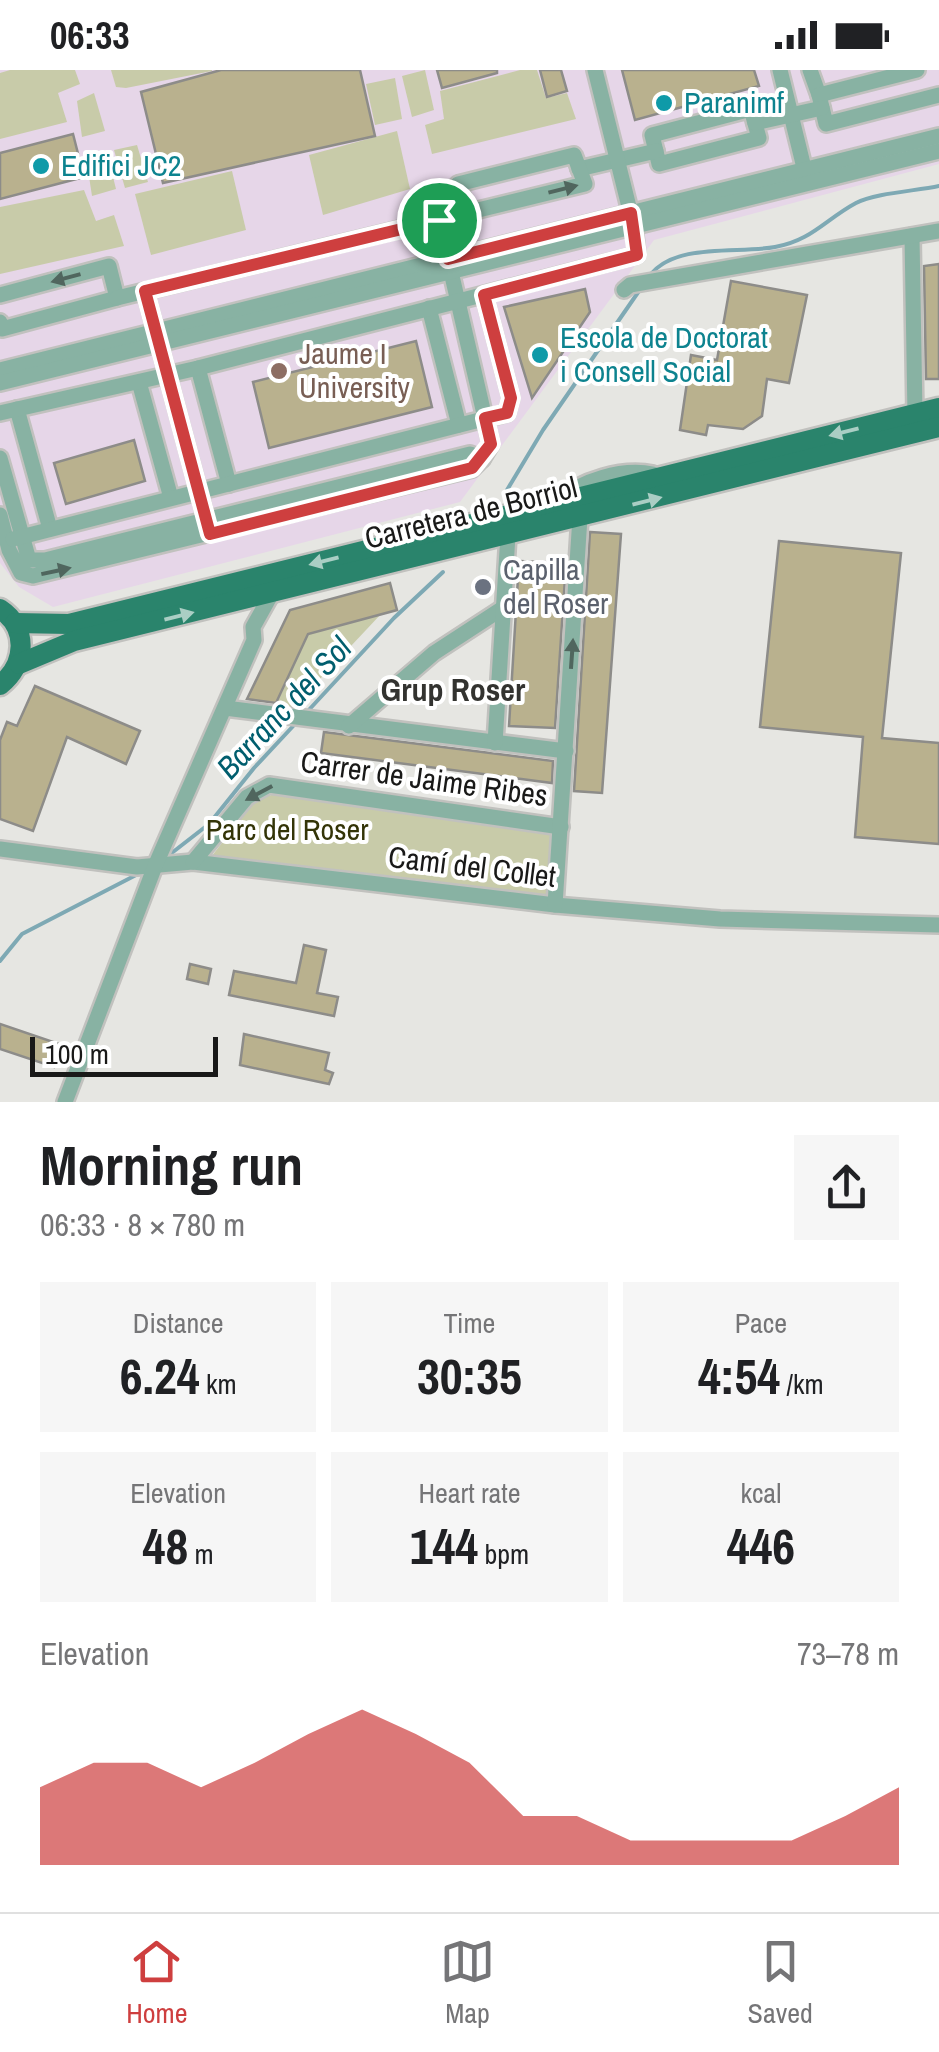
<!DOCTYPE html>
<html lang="en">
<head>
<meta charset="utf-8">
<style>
	:root { --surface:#fff; --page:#f6f6f6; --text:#202124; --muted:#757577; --line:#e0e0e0; --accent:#ce3f3f }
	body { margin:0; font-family:"Archivo Narrow",sans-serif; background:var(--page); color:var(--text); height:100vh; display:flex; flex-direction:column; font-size:38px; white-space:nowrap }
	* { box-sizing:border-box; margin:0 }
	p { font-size:32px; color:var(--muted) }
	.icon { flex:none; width:55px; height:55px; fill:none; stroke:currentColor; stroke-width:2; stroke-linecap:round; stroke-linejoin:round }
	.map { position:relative; height:1032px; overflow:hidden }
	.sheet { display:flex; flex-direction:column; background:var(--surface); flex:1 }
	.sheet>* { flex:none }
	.scale { position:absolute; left:30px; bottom:25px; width:188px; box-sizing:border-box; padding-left:10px; border:5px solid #191918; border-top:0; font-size:28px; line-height:35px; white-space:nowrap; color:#191918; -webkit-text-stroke:8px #fff; paint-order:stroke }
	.pin { position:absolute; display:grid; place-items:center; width:85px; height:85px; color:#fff; margin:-42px; border:5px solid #fff; border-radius:50%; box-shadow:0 2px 10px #0007 }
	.round { display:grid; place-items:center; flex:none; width:105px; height:105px; border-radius:0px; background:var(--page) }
	.headline { display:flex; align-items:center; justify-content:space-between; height:170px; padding:0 40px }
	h1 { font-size:55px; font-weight:800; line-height:75px }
	.figures { display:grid; grid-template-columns:repeat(3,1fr); gap:15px; height:170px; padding:10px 40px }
	.figures div { display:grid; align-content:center; border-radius:0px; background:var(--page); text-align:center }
	.figures b { font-size:50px; font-weight:800 }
	.figures small { font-size:28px; font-weight:400 }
	.figures p { font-size:28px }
	.chart { height:280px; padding:20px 40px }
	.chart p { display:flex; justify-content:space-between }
	.chart svg { width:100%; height:180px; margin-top:10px; fill:var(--accent); opacity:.7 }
	.status { display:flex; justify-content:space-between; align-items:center; height:70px; padding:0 50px; background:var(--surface); direction:ltr }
	.status svg { height:28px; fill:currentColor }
	.dock { display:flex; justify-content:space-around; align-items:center; height:140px; border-top:2px solid var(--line); background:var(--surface); font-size:28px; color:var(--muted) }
	.dock a { display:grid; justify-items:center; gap:5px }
	.dock .current { color:var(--accent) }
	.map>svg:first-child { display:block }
	.education { fill:#e6d6e8 }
	.green { fill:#c8cba9 }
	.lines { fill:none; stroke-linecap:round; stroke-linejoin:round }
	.stream { stroke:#7ea9b4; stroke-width:4 }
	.building { fill:#b9b18e; stroke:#8d8c89; stroke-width:2.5 }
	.minor-casing { stroke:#c1c1be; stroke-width:20 }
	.major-casing { stroke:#c1c1be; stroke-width:25 }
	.minor { stroke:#88b2a3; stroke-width:15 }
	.major { stroke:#2a846c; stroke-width:20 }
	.oneway { fill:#50665e }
	.oneway2 { fill:#aacec4 }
	.route-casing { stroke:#fff; stroke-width:20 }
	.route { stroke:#ce3f3f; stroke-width:12 }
	.culture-dot { fill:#0f9aa8; stroke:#fff; stroke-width:4 }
	.education-dot { fill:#8d6e63; stroke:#fff; stroke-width:4 }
	.worship-dot { fill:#6b7280; stroke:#fff; stroke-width:4 }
	.labels { text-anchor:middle; stroke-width:8; stroke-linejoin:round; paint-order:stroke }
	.culture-label { font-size:30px; fill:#0d838f; stroke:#fff; text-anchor:start }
	.education-label { font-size:30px; fill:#785e54; stroke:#fff; text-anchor:start }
	.street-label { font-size:30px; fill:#191918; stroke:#fff }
	.worship-label { font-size:30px; fill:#5b616d; stroke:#fff; text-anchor:start }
	.park-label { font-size:30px; fill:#333407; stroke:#fff }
	.neighbourhood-label { font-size:32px; font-weight:bold; fill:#333330; stroke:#fff }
	.water-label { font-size:32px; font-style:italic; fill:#005e6e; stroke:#fff }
</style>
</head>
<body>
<div class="status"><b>06:33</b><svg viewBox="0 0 49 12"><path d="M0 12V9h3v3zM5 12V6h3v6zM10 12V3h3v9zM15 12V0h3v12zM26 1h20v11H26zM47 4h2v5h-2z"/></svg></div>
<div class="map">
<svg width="939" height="1032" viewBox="0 0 939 1032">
	<rect width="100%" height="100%" fill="#e6e6e2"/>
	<!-- education -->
	<polygon class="education" points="0,0 939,0 939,94 654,170 460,432 53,537 19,517 0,493"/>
	<!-- green -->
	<g class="green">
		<polygon points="10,0 75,0 80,14 58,23 67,52 0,69 0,3"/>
		<polygon points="111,0 212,0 212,1 126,18 116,17"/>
		<polygon points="425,0 434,40 412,47 402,6"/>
		<polygon points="520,0 537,0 546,28 567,23 576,49 432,84 425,55 444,49 440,21"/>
		<polygon points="395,8 402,49 375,55 366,14"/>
		<polygon points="94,23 105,61 82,67 77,31"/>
		<polygon points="397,61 410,119 323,145 309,85"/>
		<polygon points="137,75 148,112 125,118 114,80"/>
		<polygon points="107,83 116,119 92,126 86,87"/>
		<polygon points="232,101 246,160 151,185 135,124"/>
		<polygon points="84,120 96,151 114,145 124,176 0,204 0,137"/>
		<polygon points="381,544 289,642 273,642 308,564"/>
		<polygon points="279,723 553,761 548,827 211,787 256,729"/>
	</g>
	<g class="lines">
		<!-- stream -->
		<g class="stream">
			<path d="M 650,205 C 677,172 738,184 775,177 C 811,171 826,149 856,133 C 875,123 916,121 939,116"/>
			<polyline points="504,425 543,360 639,221"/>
			<polyline points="306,643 394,548 443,502"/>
			<polyline points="164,789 209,754 254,698 296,653"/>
			<polyline points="0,891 22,864 138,804"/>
		</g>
	</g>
	<!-- building -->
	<g class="building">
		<polygon points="221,0 360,0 375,66 163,113 141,22"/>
		<polygon points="437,0 497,0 497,3 442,18"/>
		<polygon points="540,0 561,0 567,21 547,27"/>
		<polygon points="622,0 754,0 759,16 635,50"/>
		<polygon points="73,64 84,107 0,129 0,83"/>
		<polygon points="939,194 939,309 926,309 924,196"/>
		<polygon points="731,211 807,225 789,313 767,309 762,346 743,359 708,355 706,365 680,360 691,285 717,290"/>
		<polygon points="585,219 590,242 532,328 504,237"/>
		<polygon points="416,271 432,337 269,378 253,312"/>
		<polygon points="134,370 145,411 66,434 54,393"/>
		<polygon points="590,462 621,464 602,723 574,721"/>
		<polygon points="779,471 901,483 882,668 939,673 939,774 855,767 863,667 760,657"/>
		<polygon points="519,491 566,493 555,658 509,656"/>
		<polygon points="390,513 397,540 308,564 276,633 247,629 290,540"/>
		<polygon points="35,616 140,661 126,694 67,667 33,761 0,749 0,670 7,652 17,656"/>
		<polygon points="324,662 553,691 552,713 321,683"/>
		<polygon points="304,875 326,880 317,923 338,927 334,946 229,925 234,901 296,913"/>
		<polygon points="190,894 211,899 208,914 187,909"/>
		<polygon points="0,954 62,975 54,997 0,979"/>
		<polygon points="244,964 329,983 325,1000 333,1003 329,1014 240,995"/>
	</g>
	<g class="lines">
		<defs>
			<g id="minor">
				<polyline points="780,0 807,110"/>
				<polyline points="810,0 819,25"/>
				<polyline points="917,0 819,25 826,54 939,25"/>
				<polygon points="751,39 759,68 659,94 652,65"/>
				<polyline points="755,53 822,38"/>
				<polyline points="579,99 656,81"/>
				<polyline points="439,150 491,374 482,389"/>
				<polyline points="912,166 915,345"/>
				<polyline points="624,220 630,215 939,161"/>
				<polyline points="145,221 209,460"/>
				<polyline points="0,225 109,196 117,228 2,259 0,252"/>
				<polyline points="117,228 585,114 574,85 458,114 468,142"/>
				<polyline points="429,238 459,355"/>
				<polyline points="198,298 229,414"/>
				<polyline points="0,300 939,66"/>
				<polyline points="139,312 171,428"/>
				<polyline points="0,313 939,81"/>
				<polyline points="17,339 50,459"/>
				<polyline points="0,343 198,298 637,185 634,157 595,0"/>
				<polyline points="0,388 29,490 45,490 470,384 482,389 472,399 33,506 21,503 9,480 0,445"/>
				<path d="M 558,431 C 581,410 622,398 653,404"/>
				<polyline points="13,469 507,343 511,328 484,225"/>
				<polyline points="225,638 566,681"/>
				<polyline points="349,656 434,583 503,538"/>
				<polyline points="495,673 508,465"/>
				<polyline points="0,779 137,797 193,792 555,835 720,849 939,855"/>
				<polyline points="193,792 247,727 269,715 561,757"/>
				<polyline points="555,835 580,447"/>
				<polyline points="65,1032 155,796 254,570 253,557 272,523"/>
			</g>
			<g id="major">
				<path d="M 0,539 C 29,558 26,595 0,615"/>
				<polyline points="15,553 69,554 939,338"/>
				<polyline points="19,594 74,571 939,357"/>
			</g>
		</defs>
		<!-- minor casing -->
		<use href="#minor" class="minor-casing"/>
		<!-- major casing -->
		<use href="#major" class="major-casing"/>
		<!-- minor -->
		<use href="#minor" class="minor"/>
		<!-- major -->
		<use href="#major" class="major"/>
	</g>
	<!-- one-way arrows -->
	<defs><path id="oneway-solid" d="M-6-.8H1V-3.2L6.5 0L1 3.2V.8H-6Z" transform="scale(2.5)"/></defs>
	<g class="oneway">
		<use href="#oneway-solid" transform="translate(563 119) rotate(-14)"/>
		<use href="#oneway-solid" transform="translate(66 208) rotate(165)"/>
		<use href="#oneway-solid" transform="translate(56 501) rotate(-12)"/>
		<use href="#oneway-solid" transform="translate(572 584) rotate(-86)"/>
		<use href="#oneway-solid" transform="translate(259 723) rotate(152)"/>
	</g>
	<g class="oneway2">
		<use href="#oneway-solid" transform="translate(844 362) rotate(166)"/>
		<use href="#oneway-solid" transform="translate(647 431) rotate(-14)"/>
		<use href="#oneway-solid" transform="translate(324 491) rotate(166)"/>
		<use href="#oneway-solid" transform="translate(179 546) rotate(-14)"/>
	</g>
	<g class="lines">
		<defs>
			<polygon id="route" points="631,143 637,185 484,225 511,328 507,343 485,348 491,374 472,398 210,464 145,221 439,150 448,189"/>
		</defs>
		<!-- route casing -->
		<use href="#route" class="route-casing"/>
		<!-- route -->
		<use href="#route" class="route"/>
	</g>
	<!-- markers -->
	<g class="culture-dot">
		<circle cx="664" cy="33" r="10"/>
		<circle cx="41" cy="96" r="10"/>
		<circle cx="540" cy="285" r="10"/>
	</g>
	<circle class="education-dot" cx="279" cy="301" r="10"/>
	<circle class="worship-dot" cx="483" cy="517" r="10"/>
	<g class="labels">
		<!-- culture labels -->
		<g class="culture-label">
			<text x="684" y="43">Paranimf</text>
			<text x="61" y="106">Edifici JC2</text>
			<text x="560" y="278">Escola de Doctorat<tspan x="560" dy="34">i Consell Social</tspan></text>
		</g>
		<!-- education labels -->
		<g class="education-label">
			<text x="299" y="294">Jaume I<tspan x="299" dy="34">University</tspan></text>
		</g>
		<!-- street labels -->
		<g class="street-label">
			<text transform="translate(471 443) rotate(-14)" y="10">Carretera de Borriol</text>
			<text transform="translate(424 709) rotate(8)" y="10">Carrer de Jaime Ribes</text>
			<text transform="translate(472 797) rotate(7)" y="10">Camí del Collet</text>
		</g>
		<!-- worship labels -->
		<g class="worship-label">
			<text x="503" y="510">Capilla<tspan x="503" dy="34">del Roser</tspan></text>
		</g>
		<!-- park labels -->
		<g class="park-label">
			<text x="287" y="770">Parc del Roser</text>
		</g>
		<!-- neighbourhood labels -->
		<g class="neighbourhood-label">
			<text x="453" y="631">Grup Roser</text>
		</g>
		<!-- water labels -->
		<g class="water-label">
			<text transform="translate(284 638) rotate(-47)" y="11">Barranc del Sol</text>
		</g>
	</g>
</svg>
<div class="scale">100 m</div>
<div class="pin" style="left:439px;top:150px;background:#1e9e55"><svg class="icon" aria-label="arrive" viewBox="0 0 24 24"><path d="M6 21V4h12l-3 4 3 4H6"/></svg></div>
</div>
<section class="sheet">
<div class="headline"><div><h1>Morning run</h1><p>06:33 · 8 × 780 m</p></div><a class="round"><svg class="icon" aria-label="share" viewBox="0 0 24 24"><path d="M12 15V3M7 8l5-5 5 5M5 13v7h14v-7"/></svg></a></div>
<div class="figures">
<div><p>Distance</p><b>6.24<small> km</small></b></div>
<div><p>Time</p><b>30:35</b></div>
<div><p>Pace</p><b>4:54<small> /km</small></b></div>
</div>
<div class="figures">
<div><p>Elevation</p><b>48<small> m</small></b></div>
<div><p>Heart rate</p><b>144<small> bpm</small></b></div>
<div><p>kcal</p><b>446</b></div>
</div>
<div class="chart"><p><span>Elevation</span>73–78 m</p>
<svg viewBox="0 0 160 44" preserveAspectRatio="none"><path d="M0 44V25L10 19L20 19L30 25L40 19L50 12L60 6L70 12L80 19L90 32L100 32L110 38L120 38L130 38L140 38L150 32L160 25V44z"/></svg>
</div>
</section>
<nav class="dock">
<a class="current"><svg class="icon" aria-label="home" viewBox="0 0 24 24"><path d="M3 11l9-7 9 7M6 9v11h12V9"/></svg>Home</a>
<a><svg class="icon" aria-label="map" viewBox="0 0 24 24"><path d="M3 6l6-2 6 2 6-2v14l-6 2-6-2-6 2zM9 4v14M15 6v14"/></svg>Map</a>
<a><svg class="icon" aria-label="saved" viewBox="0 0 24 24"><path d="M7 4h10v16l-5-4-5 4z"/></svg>Saved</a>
</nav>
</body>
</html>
